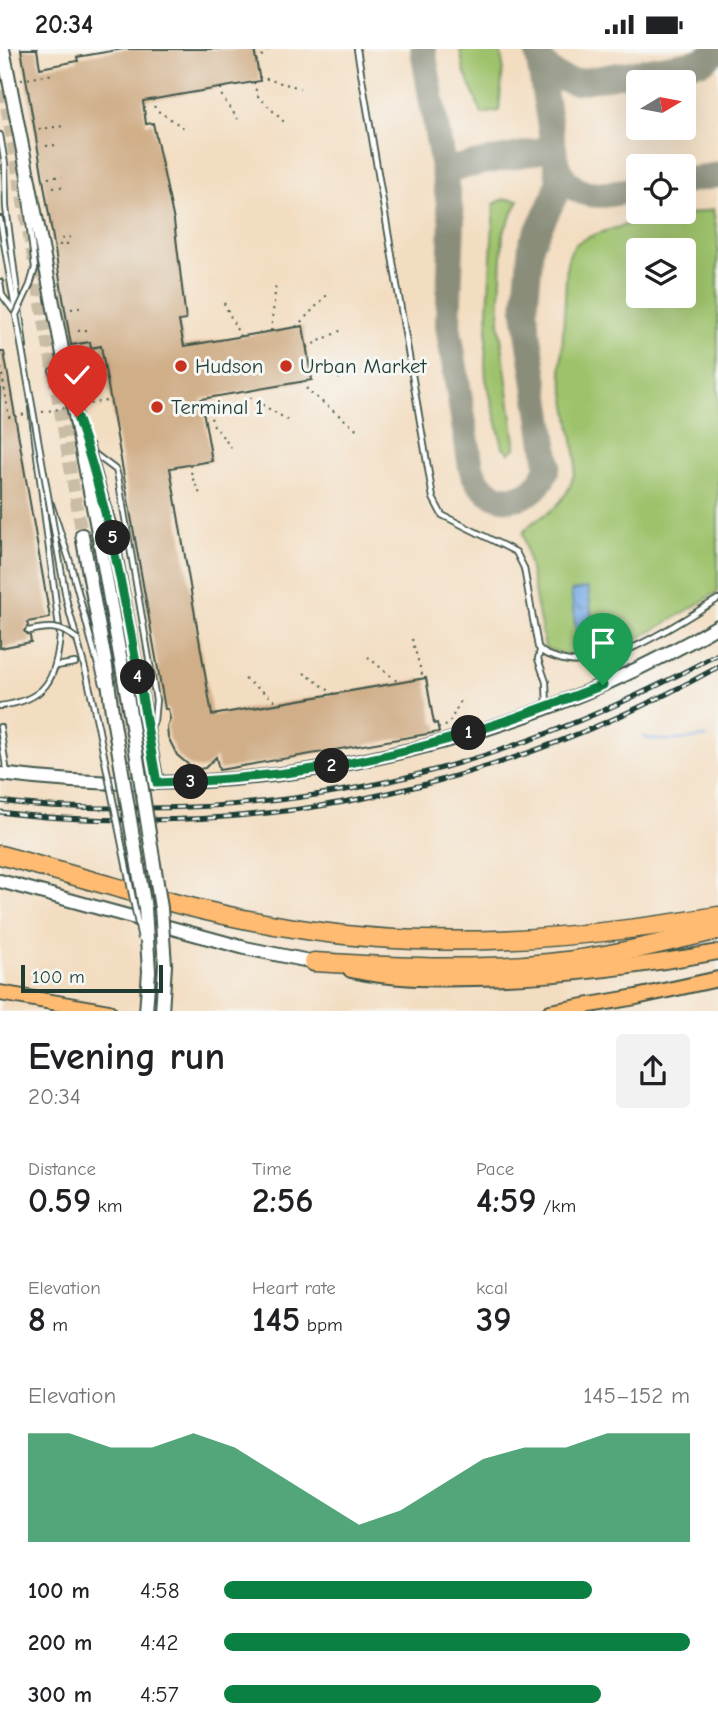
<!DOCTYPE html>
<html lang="en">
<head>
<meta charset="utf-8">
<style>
	:root { --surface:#fff; --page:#f2f2f2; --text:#202124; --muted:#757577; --accent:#0b8043 }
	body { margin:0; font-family:"Comic Neue",sans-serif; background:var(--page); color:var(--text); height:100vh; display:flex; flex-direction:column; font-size:26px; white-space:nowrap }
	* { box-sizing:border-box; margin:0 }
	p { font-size:23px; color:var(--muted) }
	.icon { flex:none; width:38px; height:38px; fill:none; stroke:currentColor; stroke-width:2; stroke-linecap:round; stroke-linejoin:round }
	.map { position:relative; height:962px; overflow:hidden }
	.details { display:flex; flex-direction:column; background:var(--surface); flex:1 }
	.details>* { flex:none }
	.needle { width:46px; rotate:80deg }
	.controls { position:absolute; left:626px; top:21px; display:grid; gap:14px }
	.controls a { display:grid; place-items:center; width:70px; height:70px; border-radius:7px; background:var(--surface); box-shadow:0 7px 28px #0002; font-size:35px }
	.scale { position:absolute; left:21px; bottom:18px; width:142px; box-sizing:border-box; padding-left:7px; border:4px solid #1f3d34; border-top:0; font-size:19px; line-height:24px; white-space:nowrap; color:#1f3d34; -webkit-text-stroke:5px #f6f6f2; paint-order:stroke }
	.pin { position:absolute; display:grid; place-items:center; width:60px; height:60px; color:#fff; margin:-72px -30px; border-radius:50% 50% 50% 0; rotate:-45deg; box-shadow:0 0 7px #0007 }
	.pin .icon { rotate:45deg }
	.km { position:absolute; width:35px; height:35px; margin:-18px; border-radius:50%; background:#222; color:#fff; font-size:19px; line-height:35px; text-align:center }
	.round { display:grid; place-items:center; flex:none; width:74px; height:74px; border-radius:7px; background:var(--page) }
	.summary { display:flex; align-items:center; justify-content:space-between; height:119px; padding:0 28px }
	h1 { font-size:38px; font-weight:800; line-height:52px }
	.figures { display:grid; grid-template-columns:repeat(3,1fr); gap:10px; height:119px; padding:7px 28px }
	.figures div { display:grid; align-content:center }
	.figures b { font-size:35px; font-weight:800 }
	.figures small { font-size:19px; font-weight:400 }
	.figures p { font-size:19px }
	.chart { height:196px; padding:14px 28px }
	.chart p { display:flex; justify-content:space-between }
	.chart svg { width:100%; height:126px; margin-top:7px; fill:var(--accent); opacity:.7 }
	ul { padding:0 28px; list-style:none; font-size:23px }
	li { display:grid; grid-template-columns:112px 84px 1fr; align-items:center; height:52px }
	li i { height:18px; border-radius:9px; background:var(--accent) }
	.status { display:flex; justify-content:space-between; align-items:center; height:49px; padding:0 35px; background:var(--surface); direction:ltr }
	.status svg { height:19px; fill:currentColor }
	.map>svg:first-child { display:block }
	.green { fill:#9ec26c; stroke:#5e8050; stroke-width:2; fill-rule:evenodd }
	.water { fill:url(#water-ripples); stroke:#4c748c; stroke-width:2 }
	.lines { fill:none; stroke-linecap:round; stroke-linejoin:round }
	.stream { stroke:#78aae4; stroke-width:2.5 }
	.taxiway { stroke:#898d7a; stroke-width:26 }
	.building { fill:#d0ae88 }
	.tertiary-tunnel { stroke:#c9bda5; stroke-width:12; stroke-dasharray:12 6; stroke-linecap:butt }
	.service-casing { stroke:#3f5549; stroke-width:8 }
	.tertiary-casing { stroke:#3f5549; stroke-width:16 }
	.primary-casing { stroke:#3f5549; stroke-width:18 }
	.motorway-casing { stroke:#3f5549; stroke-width:21 }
	.path { stroke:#3f5549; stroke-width:2; stroke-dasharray:2 5; stroke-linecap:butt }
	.service { stroke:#fff; stroke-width:4.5 }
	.tertiary { stroke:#fff; stroke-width:12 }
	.primary { stroke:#ffbb71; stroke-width:14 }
	.motorway { stroke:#ffbb71; stroke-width:18 }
	.rail-casing { stroke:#1f3d34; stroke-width:5 }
	.rail { stroke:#f6f6f2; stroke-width:2.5; stroke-dasharray:8; stroke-linecap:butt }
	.service-bridge-casing { stroke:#3f5549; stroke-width:8; stroke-linecap:butt }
	.tertiary-bridge-casing { stroke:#3f5549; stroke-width:16; stroke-linecap:butt }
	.path-bridge { stroke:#3f5549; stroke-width:2; stroke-dasharray:2 5; stroke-linecap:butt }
	.service-bridge { stroke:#fff; stroke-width:4.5 }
	.tertiary-bridge { stroke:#fff; stroke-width:12 }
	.route-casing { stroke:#fff; stroke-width:14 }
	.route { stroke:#0b8043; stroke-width:9 }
	.poi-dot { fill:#c8321e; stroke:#f6f6f2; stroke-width:2.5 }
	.labels { text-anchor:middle; stroke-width:6; stroke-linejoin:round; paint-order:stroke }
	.poi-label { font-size:21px; fill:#1f3d34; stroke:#f6f6f2; text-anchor:start }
</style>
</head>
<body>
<div class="status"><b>20:34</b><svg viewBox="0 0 49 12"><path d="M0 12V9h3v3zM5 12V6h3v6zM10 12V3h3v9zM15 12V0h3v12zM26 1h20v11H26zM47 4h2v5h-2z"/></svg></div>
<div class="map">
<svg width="718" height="963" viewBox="0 0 718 963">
	<defs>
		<pattern id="water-ripples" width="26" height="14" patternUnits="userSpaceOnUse" patternTransform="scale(1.75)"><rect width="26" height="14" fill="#78aae4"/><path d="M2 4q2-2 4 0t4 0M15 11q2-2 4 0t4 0" fill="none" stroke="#628cba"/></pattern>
	</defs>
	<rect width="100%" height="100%" fill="#f6f6f2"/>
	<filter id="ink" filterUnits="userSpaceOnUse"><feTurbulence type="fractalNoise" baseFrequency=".0143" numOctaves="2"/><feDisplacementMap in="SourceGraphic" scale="14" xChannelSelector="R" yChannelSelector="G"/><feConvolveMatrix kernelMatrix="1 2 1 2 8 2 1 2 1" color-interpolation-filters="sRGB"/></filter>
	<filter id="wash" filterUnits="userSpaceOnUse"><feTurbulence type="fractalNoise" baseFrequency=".00686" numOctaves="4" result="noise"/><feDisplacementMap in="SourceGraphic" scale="28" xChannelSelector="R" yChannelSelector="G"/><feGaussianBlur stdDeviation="1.57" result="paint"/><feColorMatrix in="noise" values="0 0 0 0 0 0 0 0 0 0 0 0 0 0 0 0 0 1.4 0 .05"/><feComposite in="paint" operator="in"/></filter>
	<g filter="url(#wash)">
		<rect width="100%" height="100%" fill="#f3ddc1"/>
		<!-- green -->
		<g class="green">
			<polygon points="460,0 500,0 503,17 499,62 482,65 464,22"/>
			<polygon points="504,150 519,151 503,184 499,273 515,393 515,399 509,404 503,398 486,330 485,315 494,155"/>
			<path d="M 713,160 L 718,188 L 718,543 C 682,564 623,605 582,607 C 569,607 557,604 545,599 L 523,484 C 529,474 539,470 549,463 C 566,451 575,431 576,410 L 561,320 L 567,213 C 569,207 570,202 574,197 C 586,184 646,171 666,166 L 668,170 ZM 639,201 L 684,201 L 684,247 L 639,247 Z"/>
		</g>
		<!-- water -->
		<path class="water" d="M 588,539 L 592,571 L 588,583 L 590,592 L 581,594 C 573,578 574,560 571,542 Z"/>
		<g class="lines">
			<!-- stream -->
			<path class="stream" d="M 644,688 C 665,694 685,690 707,688"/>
			<!-- taxiway -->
			<g class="taxiway">
				<path d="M 423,0 L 452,172 L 448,276 L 471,418 C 484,462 539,459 548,415 L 525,262 L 531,196 L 555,146 L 559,131 L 537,0"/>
				<path d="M 538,5 C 547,22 557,31 577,33 L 703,12 L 718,0"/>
				<path d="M 557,116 C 574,156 604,146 639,140"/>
				<polyline points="444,121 554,99"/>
				<polyline points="684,132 718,126"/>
			</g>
		</g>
		<g id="blocks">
			<!-- building -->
			<g class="building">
				<polygon points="21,0 37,0 40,19 78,12 77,8 123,0 254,0 260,32 143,52 146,75 153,74 174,172 186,271 179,272 184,297 303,277 312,331 201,350 212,412 170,419 212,666 426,629 434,675 437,674 439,683 219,721 216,708 205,719 199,720 190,717 177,706 168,688 167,678 170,670 168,660 165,660 101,297 91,299 90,293 71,296"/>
				<polygon points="0,303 4,303 50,569 27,573 28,577 24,582 30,587 31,593 0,599"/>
			</g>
		</g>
	</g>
	<g filter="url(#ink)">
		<use href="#blocks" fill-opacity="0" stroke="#3f5549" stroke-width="2"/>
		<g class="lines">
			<!-- tertiary-tunnel -->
			<polyline class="tertiary-tunnel" points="0,23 82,486"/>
			<defs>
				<g id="service">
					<path d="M 357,0 L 433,449 L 442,466 L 516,503 L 524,519 L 538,598 C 543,605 549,606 557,609 C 606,627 676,574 718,550"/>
					<polyline points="0,86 5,115 6,158 24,298"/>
					<polyline points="0,170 16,265"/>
					<polyline points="0,233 2,246 16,265"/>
					<polyline points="52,322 66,349"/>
					<polyline points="92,403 116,421 118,428 156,651 154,672 151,679"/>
					<polyline points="51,455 70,513 103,635"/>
					<polyline points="67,554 87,627 98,677"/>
					<polyline points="540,602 538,610 546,633 547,657"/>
					<polyline points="56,617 75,614"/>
					<path d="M 0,657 C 46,651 56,631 60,586 L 31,359"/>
					<polyline points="0,678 7,725"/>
				</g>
				<g id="tertiary">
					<polyline points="111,482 157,734"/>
					<polyline points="98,483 127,646"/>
					<polyline points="82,486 106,617 112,663"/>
					<path d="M 0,725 C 246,757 504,702 718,577"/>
					<polyline points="0,832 245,899 314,913"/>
					<polyline points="146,963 149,922"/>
				</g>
				<g id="primary">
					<path d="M 351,921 C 391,930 432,930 473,929 C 556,928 637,918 718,903"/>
					<polyline points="0,944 109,963"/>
					<polyline points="550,963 636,948 718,930"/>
				</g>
				<g id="motorway">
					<path d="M 0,806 C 99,833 198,865 300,880 C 438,902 580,890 718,867"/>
					<path d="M 314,913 C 393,918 470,922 549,914 C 606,908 663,894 718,881"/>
				</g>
			</defs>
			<!-- service casing -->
			<use href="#service" class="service-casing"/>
			<!-- tertiary casing -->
			<use href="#tertiary" class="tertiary-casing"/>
			<!-- primary casing -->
			<use href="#primary" class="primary-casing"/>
			<!-- motorway casing -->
			<use href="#motorway" class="motorway-casing"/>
			<!-- path -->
			<g class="path">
				<polyline points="256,12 269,0"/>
				<polyline points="259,28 300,39"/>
				<polyline points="254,33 257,46 287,76"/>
				<polyline points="221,39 222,48 238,70"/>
				<polyline points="153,50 155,60 184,79"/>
				<polyline points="39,80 63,77"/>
				<polyline points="46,97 57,96"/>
				<polyline points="48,129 62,127"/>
				<polyline points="53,139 64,138"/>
				<polyline points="62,190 72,188"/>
				<polyline points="59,196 73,194"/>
				<polyline points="224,254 240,287"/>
				<polyline points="71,260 84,258"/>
				<polyline points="296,278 329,244"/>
				<polyline points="78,282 88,281"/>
				<polyline points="271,282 276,235"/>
				<polyline points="307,298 344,280"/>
				<polyline points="0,312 9,368 15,367"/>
				<polyline points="311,322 343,330"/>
				<polyline points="305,332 307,341 359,382"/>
				<polyline points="250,341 251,349 291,373"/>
				<polyline points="208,348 212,374 233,401"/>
				<polyline points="190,416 192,428 200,445"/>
				<polyline points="412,590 423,629"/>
				<polyline points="368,608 399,634"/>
				<polyline points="304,624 334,645"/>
				<polyline points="245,630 279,654"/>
				<polyline points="438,679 448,676 461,651"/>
			</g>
			<!-- service -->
			<use href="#service" class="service"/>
			<!-- tertiary -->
			<use href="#tertiary" class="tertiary"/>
			<!-- primary -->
			<use href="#primary" class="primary"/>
			<!-- motorway -->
			<use href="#motorway" class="motorway"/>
			<defs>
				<g id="rail">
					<path d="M 0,752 C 49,759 98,759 148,759 C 355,758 537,704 718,605"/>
					<path d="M 0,763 C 48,770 95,771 143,771 C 346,771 541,716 718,618"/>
				</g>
			</defs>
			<!-- rail casing -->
			<use href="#rail" class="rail-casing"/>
			<!-- rail -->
			<use href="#rail" class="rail"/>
			<defs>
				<g id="service-bridge">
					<polyline points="24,133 35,219 30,236 16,266 67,554"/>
					<path d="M 29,582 C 49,577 60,577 77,590"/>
					<polyline points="98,677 141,890"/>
				</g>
				<g id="tertiary-bridge">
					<polyline points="3,0 98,483"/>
					<polyline points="86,395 111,482"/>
					<polyline points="127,646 161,859 165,916 162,963"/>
					<polyline points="112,663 145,859 149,922"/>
				</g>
			</defs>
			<!-- service-bridge casing -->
			<use href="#service-bridge" class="service-bridge-casing"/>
			<!-- tertiary-bridge casing -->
			<use href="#tertiary-bridge" class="tertiary-bridge-casing"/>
			<!-- path-bridge -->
			<g class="path-bridge">
				<polyline points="21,31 54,25"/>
				<polyline points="83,356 110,351"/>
				<polyline points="42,363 64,359"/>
				<polyline points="15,367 26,365"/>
			</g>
			<!-- service-bridge -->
			<use href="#service-bridge" class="service-bridge"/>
			<!-- tertiary-bridge -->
			<use href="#tertiary-bridge" class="tertiary-bridge"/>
		</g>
	</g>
	<g class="lines" filter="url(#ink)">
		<defs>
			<path id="route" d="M 77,368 C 118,487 135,611 157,734 C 249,731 342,720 431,695 C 490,679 546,658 603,636"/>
		</defs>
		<!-- route casing -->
		<use href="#route" class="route-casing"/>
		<!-- route -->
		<use href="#route" class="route"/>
	</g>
	<!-- markers -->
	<g class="poi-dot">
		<circle cx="181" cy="317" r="7"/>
		<circle cx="286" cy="317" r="7"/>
		<circle cx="157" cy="358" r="7"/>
	</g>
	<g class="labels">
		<!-- poi labels -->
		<g class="poi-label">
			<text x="195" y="324">Hudson</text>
			<text x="300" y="324">Urban Market</text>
			<text x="171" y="365">Terminal 1</text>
		</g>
	</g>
</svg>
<div class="controls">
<a><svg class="needle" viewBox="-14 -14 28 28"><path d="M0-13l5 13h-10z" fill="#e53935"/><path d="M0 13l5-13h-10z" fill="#757577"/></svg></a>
<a><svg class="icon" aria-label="locate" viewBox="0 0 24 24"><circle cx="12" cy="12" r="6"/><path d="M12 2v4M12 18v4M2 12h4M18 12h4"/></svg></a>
<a><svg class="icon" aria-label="layers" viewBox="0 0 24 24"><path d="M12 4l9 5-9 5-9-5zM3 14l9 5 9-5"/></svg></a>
</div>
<div class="scale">100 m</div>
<div class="pin" style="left:603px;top:636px;background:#1e9e55"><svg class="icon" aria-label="arrive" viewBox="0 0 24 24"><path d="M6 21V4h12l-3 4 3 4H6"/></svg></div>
<div class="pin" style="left:77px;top:368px;background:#d93025"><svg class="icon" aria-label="check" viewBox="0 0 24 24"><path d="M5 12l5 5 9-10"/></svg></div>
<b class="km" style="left:469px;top:684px">1</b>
<b class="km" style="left:332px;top:717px">2</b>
<b class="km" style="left:191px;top:733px">3</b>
<b class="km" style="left:138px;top:628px">4</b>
<b class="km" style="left:113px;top:489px">5</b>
</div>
<section class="details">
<div class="summary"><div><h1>Evening run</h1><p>20:34</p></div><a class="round"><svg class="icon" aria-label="share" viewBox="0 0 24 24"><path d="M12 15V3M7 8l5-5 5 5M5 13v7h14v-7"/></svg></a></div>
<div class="figures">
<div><p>Distance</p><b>0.59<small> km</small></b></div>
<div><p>Time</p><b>2:56</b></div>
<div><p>Pace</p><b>4:59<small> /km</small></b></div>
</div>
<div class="figures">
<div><p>Elevation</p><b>8<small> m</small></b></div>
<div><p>Heart rate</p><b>145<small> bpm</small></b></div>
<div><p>kcal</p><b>39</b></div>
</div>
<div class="chart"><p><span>Elevation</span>145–152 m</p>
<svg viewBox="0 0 160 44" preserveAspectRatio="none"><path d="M0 44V6L10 6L20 11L30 11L40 6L50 11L60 20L70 29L80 38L90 33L100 24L110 15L120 11L130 11L140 6L150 6L160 6V44z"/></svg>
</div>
<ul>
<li><b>100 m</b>4:58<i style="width:79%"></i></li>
<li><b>200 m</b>4:42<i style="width:100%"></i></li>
<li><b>300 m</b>4:57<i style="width:81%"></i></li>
</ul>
</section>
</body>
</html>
